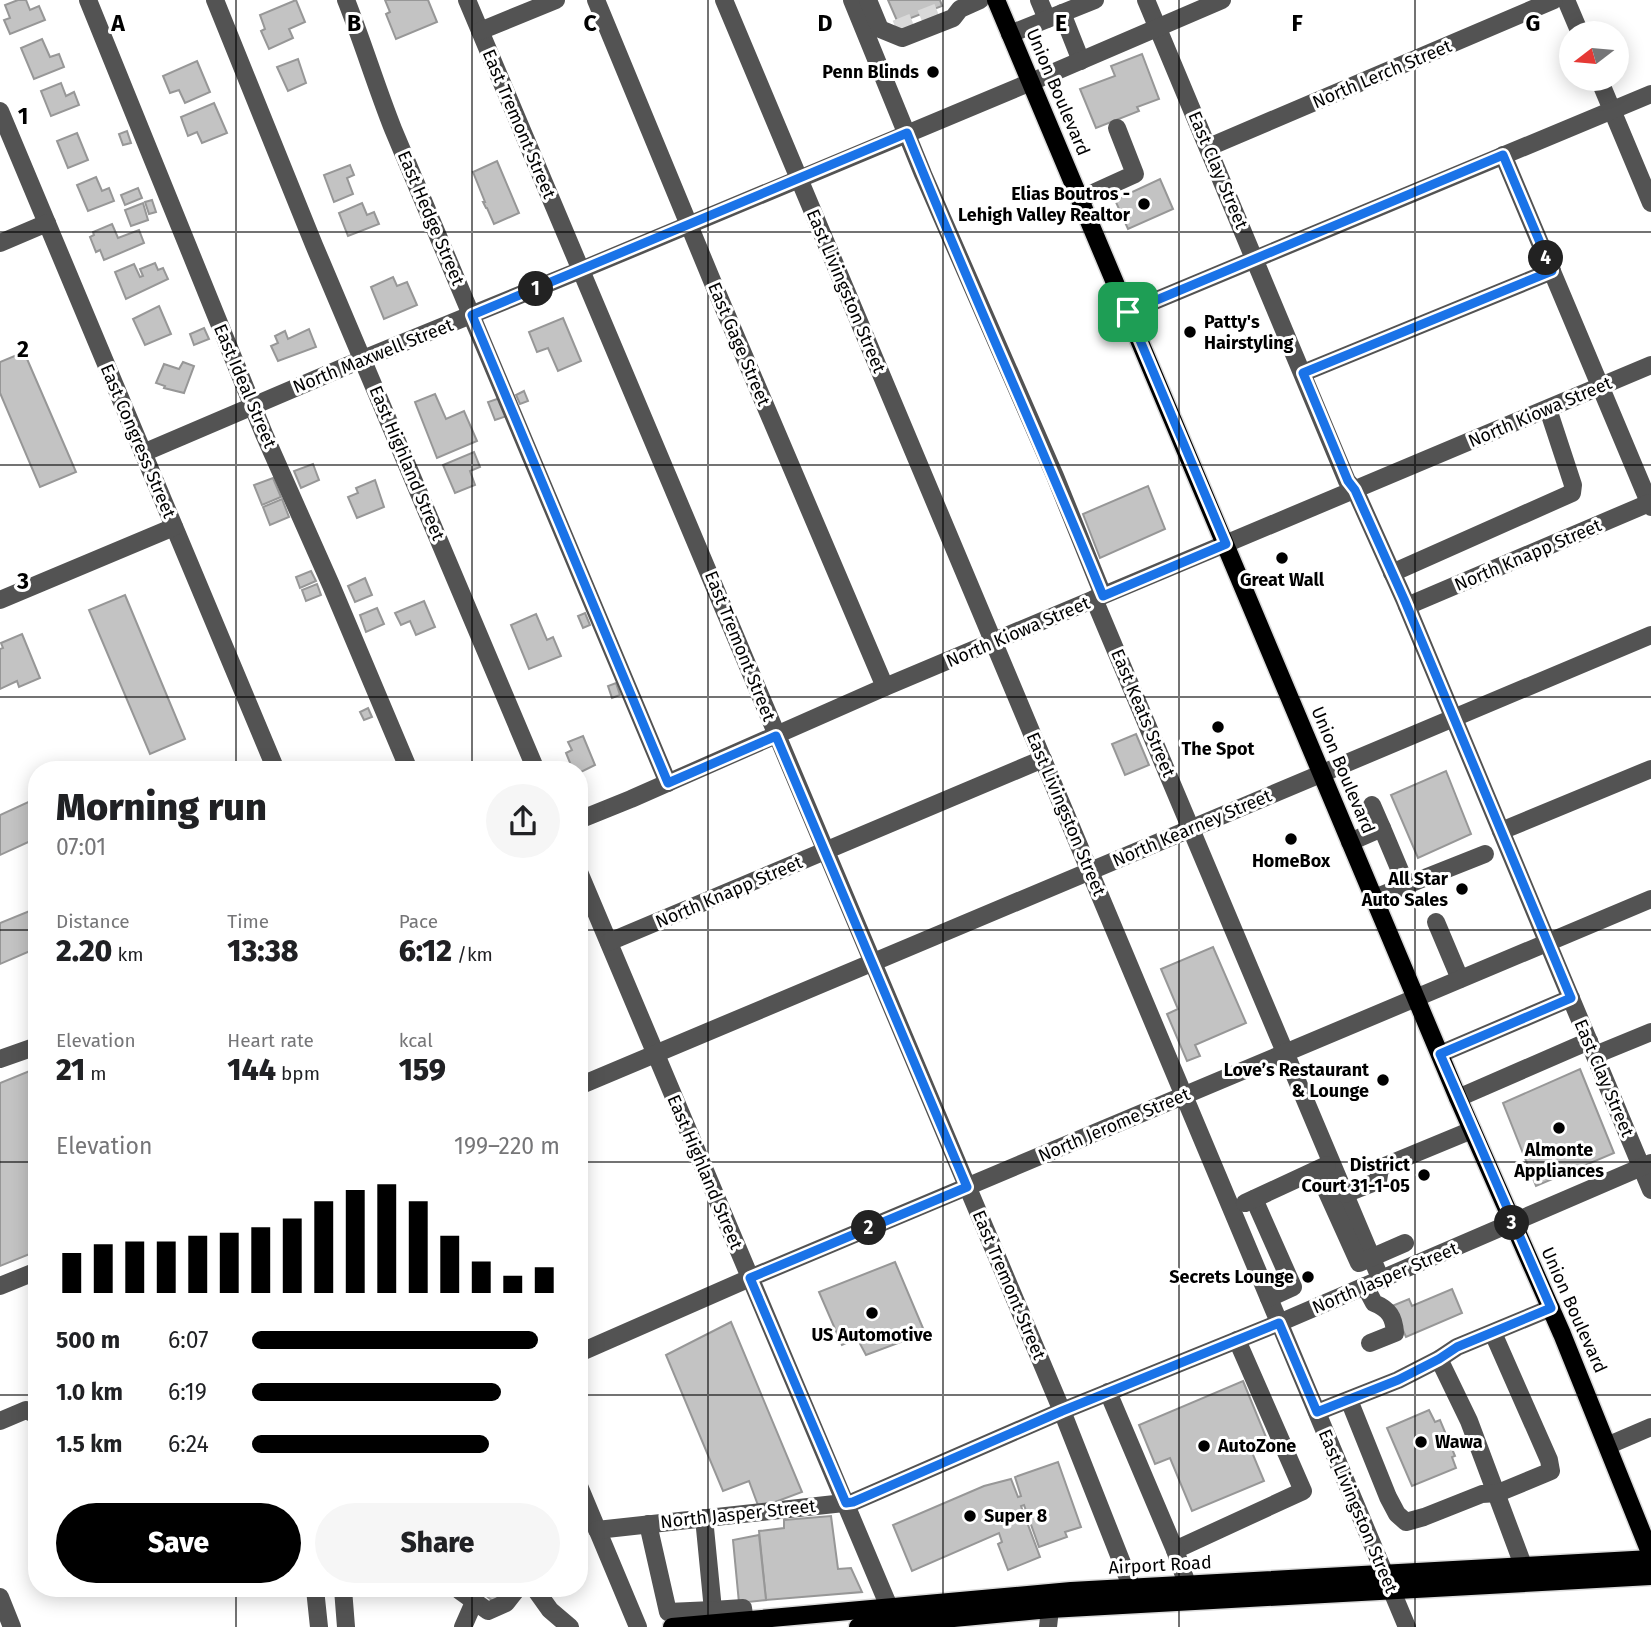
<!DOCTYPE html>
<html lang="en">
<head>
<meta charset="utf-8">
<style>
	:root { --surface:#fff; --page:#f6f6f6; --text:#202124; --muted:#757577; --accent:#000 }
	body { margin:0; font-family:"Fira Sans",sans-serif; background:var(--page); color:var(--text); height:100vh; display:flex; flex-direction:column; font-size:26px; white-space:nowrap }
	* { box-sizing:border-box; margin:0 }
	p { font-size:23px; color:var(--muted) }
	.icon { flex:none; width:38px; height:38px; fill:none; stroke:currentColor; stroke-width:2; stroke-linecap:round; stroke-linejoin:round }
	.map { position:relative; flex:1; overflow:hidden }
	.drawer { position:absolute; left:28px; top:761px; width:560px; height:836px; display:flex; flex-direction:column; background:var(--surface); border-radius:28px; box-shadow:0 4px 18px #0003 }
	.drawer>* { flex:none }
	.needle { width:46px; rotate:254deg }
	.tools { position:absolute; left:1559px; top:21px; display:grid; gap:14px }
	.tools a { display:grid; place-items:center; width:70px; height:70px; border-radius:50%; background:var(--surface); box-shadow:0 4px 18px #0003; font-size:35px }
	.pin { position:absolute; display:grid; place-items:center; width:60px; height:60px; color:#fff; margin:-30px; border-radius:14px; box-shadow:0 4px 10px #0006 }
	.km { position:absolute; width:35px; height:35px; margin:-18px; border-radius:50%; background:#222; color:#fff; font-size:19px; line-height:35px; text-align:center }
	.round { display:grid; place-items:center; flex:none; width:74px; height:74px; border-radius:37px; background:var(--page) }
	.summary { display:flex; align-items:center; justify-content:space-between; height:119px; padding:0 28px }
	h1 { font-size:38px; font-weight:800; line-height:52px }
	.metrics { display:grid; grid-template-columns:repeat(3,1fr); gap:10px; height:119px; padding:7px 28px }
	.metrics div { display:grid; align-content:center }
	.metrics b { font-size:30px; font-weight:800 }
	.metrics small { font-size:19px; font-weight:400 }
	.metrics p { font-size:19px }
	.chart { height:196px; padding:14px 28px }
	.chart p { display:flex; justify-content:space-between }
	.chart svg { width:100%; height:126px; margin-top:7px; stroke:var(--accent); stroke-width:6 }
	.cta { display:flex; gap:14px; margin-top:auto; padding:14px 28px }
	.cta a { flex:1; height:80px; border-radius:42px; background:var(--accent); color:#fff; font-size:28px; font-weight:800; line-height:80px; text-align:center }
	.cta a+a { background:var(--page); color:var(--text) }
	ul { padding:0 28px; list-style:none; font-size:23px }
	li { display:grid; grid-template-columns:112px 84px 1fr; align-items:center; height:52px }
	li i { height:18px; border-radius:9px; background:var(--accent) }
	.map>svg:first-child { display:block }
	.building { fill:#c3c3c3; stroke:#979797; stroke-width:2 }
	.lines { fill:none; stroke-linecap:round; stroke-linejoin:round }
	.minor-tunnel { stroke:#d9d9d9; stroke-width:18; stroke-dasharray:18 9; stroke-linecap:butt }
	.major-casing { stroke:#dbdbdb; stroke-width:21 }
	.minor { stroke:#535353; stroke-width:18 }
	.major { stroke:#000; stroke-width:18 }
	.route-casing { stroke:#fff; stroke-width:14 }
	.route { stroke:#1a73e8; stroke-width:9 }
	.grid { fill:none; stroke:#000; stroke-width:2; stroke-opacity:0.55 }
	.poi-dot { fill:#000; stroke:#fff; stroke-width:2.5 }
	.labels { text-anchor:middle; stroke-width:6; stroke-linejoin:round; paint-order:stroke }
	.poi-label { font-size:18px; font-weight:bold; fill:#000; stroke:#fff; text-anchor:end }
	.street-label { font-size:18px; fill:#000; stroke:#fff }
	.grid-label { font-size:23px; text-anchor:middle; font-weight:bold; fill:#000; stroke:#fff; stroke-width:6; stroke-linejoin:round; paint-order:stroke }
</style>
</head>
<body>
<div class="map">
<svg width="1651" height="1627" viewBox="0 0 1651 1627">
	<rect width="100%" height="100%" fill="#fff"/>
	<!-- building -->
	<g class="building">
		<polygon points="18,0 26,0 30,10 39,6 45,20 10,34 4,20 10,18 5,5"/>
		<polygon points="296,0 305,22 289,29 293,38 269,49 261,31 265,29 260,15"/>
		<polygon points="385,0 428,0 437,22 396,39 386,14 390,12"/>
		<polygon points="888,0 940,0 942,6 898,23"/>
		<polygon points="42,39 50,57 59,54 64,67 34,79 21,48"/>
		<polygon points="1142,54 1159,99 1137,107 1139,111 1096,128 1080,89 1115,76 1111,66"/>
		<polygon points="298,59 306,83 288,91 277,67"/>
		<polygon points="197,61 210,92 185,103 179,90 170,93 163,76"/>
		<polygon points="61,83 66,96 74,92 79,105 51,116 41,91"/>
		<polygon points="214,103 227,133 202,143 197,132 188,136 181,117"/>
		<polygon points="127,131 131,143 123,145 119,134"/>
		<polygon points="77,133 88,160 68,168 57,141"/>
		<polygon points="497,161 519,213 494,224 487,208 486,208 483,202 485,202 473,172"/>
		<polygon points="350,165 354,175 347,178 353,194 334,202 324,175"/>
		<polygon points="96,177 102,191 109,188 114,201 88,211 77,185"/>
		<polygon points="1160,179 1173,209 1128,229 1115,200"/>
		<polygon points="138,188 142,198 125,205 121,195"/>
		<polygon points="152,200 156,212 149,214 145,202"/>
		<polygon points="143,203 148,220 131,226 125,210"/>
		<polygon points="362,203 367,215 374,212 379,224 348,236 339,213"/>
		<polygon points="112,224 118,238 139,230 144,243 104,260 100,250 96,252 90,237 94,235 93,232"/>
		<polygon points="155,263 158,270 163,268 168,279 126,299 115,272 134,264 140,277 143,276 140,269"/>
		<polygon points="393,277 397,286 407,282 417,305 384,319 371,287"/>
		<polygon points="159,306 171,334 145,345 133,319"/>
		<polygon points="563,318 581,361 558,371 548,348 537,352 529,332"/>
		<polygon points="204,328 209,339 194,345 190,334"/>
		<polygon points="309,329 316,347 278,361 271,346 278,343 275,336 285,331 288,339"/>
		<polygon points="24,352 76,472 40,487 0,393 0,362"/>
		<polygon points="183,362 194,366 184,393 164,388 165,386 156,383 164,364 179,369"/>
		<polygon points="524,391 528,401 520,404 516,395"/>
		<polygon points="435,394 446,419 464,411 477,441 437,458 415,402"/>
		<polygon points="500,398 507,416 495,420 488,402"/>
		<polygon points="474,452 480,467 470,471 475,485 455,493 443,465"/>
		<polygon points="313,464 319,480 301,488 294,471"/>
		<polygon points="273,478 281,497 262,505 254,485"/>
		<polygon points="375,480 384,507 357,518 348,497 358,493 356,488"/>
		<polygon points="1148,486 1165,529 1100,558 1083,514"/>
		<polygon points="282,499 289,517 270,525 263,507"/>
		<polygon points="311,571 316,581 300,588 296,577"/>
		<polygon points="365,578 372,595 355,602 348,586"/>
		<polygon points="317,584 321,595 306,601 302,590"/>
		<polygon points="125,595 185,739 150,754 89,610"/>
		<polygon points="424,601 435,627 416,635 410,621 401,625 395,613"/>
		<polygon points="377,608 384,624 366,632 360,615"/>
		<polygon points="585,613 590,625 583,628 578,616"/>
		<polygon points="536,614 547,640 553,637 561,656 529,669 511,625"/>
		<polygon points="22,634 40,678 19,687 17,681 0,689 0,649 3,648 1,643"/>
		<polygon points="616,683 620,695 612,698 608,686"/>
		<polygon points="368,708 372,717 364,720 360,712"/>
		<polygon points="1136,734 1149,765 1125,775 1112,744"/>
		<polygon points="583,736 595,765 579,773 579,770 573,770 566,753 572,750 568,742"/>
		<polygon points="1446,771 1471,834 1418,858 1391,795"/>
		<polygon points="37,798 37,838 0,855 0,815"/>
		<polygon points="37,908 37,948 0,964 0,923"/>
		<polygon points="1213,947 1246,1023 1195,1045 1200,1056 1187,1061 1167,1014 1178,1009 1161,969"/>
		<polygon points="37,1068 37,1251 0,1266 0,1083"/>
		<polygon points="1580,1069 1614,1153 1536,1186 1503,1103"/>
		<polygon points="895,1262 925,1333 866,1355 857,1338 842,1345 819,1292"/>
		<polygon points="1452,1289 1462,1313 1406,1337 1392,1306 1409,1299 1412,1306"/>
		<polygon points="731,1322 802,1492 759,1508 749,1481 723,1491 666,1355"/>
		<polygon points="1243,1381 1268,1442 1251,1450 1264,1481 1192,1511 1170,1458 1155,1464 1139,1425"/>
		<polygon points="1429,1410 1435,1422 1440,1420 1455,1456 1452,1457 1456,1468 1412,1486 1387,1428"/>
		<polygon points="1058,1462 1081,1527 1065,1532 1067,1537 1039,1547 1024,1505 1021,1506 1040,1557 1008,1570 998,1544 1002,1542 999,1533 912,1571 893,1525 984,1486 1011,1479 1018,1497 1021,1496 1015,1477"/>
		<polygon points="831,1516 838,1569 851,1568 862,1592 766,1600 759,1531 784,1528 784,1520"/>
		<polygon points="759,1535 766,1600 739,1603 733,1540"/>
		<polygon points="480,1589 504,1589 494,1602 479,1590"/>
	</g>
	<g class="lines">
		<!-- minor-tunnel -->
		<polyline class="minor-tunnel" points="896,29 946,9"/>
		<defs>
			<g id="major">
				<polyline points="996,0 1458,1098 1562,1334 1651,1555"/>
				<polyline points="672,1627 1071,1591 1651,1559"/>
				<polyline points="858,1627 1050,1609 1651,1576"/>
			</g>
		</defs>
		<!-- major casing -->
		<use href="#major" class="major-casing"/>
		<!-- minor -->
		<g class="minor">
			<polyline points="88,0 264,434 331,585 409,770"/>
			<polyline points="215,0 314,245 536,770"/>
			<path d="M 346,0 C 363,43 376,86 393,129 L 668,783"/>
			<polyline points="467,0 1062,1411 1137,1601"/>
			<polyline points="596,0 713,283 885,687"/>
			<polyline points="724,0 1407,1627"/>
			<polyline points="852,0 923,174 1055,476 1103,595"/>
			<polyline points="868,0 880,29 902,38 953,18 960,9 980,0"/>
			<polyline points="1039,0 1047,19"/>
			<polyline points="1146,0 1347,481 1355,490 1404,599 1651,1190"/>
			<polyline points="1566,0 1580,33"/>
			<polyline points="1062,13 1081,61"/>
			<polyline points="480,31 556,0"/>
			<polyline points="1010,34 1095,0"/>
			<polyline points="1599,79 1651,203"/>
			<polyline points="0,111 276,770"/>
			<polyline points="1209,147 1554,0"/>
			<polyline points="1503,155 1651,507"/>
			<polyline points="1080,199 1135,174 1117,128"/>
			<polyline points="0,243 47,223"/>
			<polyline points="1128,312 1651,94"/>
			<polyline points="1303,373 1552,271"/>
			<polyline points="143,453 363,359 581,270 1031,82 1222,0"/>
			<polyline points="1392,573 1572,493 1573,485 1548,409"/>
			<polyline points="1094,599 1381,1280"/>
			<polyline points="0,600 174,527"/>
			<polyline points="1407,606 1649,503"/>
			<polyline points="1372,805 1382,828"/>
			<polyline points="579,820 631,799 885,687 1651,365"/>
			<polyline points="1501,831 1651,769"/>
			<polyline points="1350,842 1382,828 1406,885"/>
			<polyline points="579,872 895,1621"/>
			<polyline points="1374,898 1485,854"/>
			<polyline points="1436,922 1460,979"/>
			<polyline points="609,942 1043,759"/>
			<polyline points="1440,1054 1571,998"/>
			<polyline points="1595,1055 1651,1032"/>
			<polyline points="0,1059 37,1046"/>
			<polyline points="579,1086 1651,635"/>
			<polyline points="1458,1098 1589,1041"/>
			<polyline points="1317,1170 1359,1263 1405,1243"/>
			<polyline points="1345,1194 1378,1181 1380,1168 1472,1130"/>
			<polyline points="1254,1199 1293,1287 1269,1298"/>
			<polyline points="1245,1203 1327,1165"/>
			<polyline points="0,1286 37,1271"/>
			<path d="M 1365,1286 L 1374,1303 C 1389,1309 1394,1317 1395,1333 L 1370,1343"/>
			<polyline points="579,1353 750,1278 1651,899"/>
			<polyline points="1439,1359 1469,1421 1523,1565"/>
			<polyline points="1108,1392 1175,1550 1303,1491 1237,1340"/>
			<polyline points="1349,1400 1388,1497 1397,1514 1406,1522 1424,1517 1482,1494 1498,1493 1544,1474 1551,1471 1549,1460 1493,1333"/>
			<polyline points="1317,1412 1398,1380 1439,1359 1457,1347 1551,1308"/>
			<polyline points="0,1421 26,1410 37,1415"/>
			<polyline points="1609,1445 1651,1427"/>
			<polyline points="579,1486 638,1627"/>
			<polyline points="704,1518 713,1610 743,1608 745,1622"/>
			<polyline points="648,1524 668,1612 713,1610"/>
			<polyline points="597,1530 853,1502 1062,1411 1279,1323 1651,1163"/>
			<polyline points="1175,1550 1187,1584"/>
			<polyline points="315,1589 319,1627"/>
			<polyline points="343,1589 346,1627"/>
			<polyline points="462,1589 460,1591 488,1611 506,1603 517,1589"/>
			<polyline points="535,1589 550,1610 570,1627"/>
			<polyline points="0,1597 12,1627"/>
			<polyline points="463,1627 474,1602"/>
			<polyline points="1048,1627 1050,1609"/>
		</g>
		<!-- major -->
		<use href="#major" class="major"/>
	</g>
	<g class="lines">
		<defs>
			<path id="route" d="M 907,133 C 969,288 1040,440 1103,596 L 1226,544 L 1128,312 L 1503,155 L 1552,271 L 1303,373 L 1348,481 L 1355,490 L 1404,599 L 1571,998 L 1440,1054 L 1551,1308 L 1457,1347 L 1439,1359 L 1398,1380 L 1317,1412 L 1279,1323 L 1062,1411 L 853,1502 L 846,1503 L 750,1278 L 967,1187 L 776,736 L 668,783 L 472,315 Z"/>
		</defs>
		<!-- route casing -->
		<use href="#route" class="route-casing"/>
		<!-- route -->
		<use href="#route" class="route"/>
	</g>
	<!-- grid -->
	<path class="grid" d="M 236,0 L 236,770M 472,0 L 472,770M 708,0 L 708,1627M 943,0 L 943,1627M 1179,0 L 1179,1627M 1415,0 L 1415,1627M 0,232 L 1651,232M 0,465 L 1651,465M 0,697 L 1651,697M 0,930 L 37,930M 579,930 L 1651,930M 0,1162 L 37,1162M 579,1162 L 1651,1162M 0,1395 L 37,1395M 579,1395 L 1651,1395M 236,1589 L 236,1627M 472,1589 L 472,1627"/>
	<!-- markers -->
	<g class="poi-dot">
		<circle cx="933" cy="72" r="7"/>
		<circle cx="1144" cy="204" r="7"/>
		<circle cx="1190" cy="332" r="7"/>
		<circle cx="1282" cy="558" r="7"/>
		<circle cx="1218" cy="727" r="7"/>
		<circle cx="1291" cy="839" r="7"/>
		<circle cx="1462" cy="889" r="7"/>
		<circle cx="1383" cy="1080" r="7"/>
		<circle cx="1559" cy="1128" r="7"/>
		<circle cx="1424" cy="1175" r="7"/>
		<circle cx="1308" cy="1277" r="7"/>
		<circle cx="872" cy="1313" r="7"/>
		<circle cx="1421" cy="1442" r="7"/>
		<circle cx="1204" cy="1446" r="7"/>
		<circle cx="970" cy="1516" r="7"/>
	</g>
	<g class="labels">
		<!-- poi labels -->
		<g class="poi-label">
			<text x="919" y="78">Penn Blinds</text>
			<text x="1130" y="200">Elias Boutros -<tspan x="1130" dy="21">Lehigh Valley Realtor</tspan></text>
			<text x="1204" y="328" text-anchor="start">Patty's<tspan x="1204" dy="21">Hairstyling</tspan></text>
			<text x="1282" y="586" text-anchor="middle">Great Wall</text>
			<text x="1218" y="755" text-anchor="middle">The Spot</text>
			<text x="1291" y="867" text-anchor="middle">HomeBox</text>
			<text x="1448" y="885">All Star<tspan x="1448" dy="21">Auto Sales</tspan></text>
			<text x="1369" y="1076">Love’s Restaurant<tspan x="1369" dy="21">&amp; Lounge</tspan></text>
			<text x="1559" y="1156" text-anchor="middle">Almonte<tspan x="1559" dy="21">Appliances</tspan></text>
			<text x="1410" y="1171">District<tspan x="1410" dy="21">Court 31-1-05</tspan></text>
			<text x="1294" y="1283">Secrets Lounge</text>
			<text x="872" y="1341" text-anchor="middle">US Automotive</text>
			<text x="1435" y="1448" text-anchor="start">Wawa</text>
			<text x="1218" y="1452" text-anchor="start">AutoZone</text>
			<text x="984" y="1522" text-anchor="start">Super 8</text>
		</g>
		<!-- street labels -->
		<g class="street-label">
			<text transform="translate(1382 74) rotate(-23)" y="6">North Lerch Street</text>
			<text transform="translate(1058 92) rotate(67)" y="6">Union Boulevard</text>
			<text transform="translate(519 124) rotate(67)" y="6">East Tremont Street</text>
			<text transform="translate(1218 170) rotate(67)" y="6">East Clay Street</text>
			<text transform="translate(431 218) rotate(67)" y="6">East Hedge Street</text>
			<text transform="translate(846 291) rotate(67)" y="6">East Livingston Street</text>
			<text transform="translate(739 344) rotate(67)" y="6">East Gage Street</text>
			<text transform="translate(373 356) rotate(-22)" y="6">North Maxwell Street</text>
			<text transform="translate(245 386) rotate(67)" y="6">East Ideal Street</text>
			<text transform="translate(1540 412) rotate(-23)" y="6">North Kiowa Street</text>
			<text transform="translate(138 441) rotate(67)" y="6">East Congress Street</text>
			<text transform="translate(407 463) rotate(67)" y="6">East Highland Street</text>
			<text transform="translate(1528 555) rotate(-23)" y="6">North Knapp Street</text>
			<text transform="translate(1018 632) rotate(-23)" y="6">North Kiowa Street</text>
			<text transform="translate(740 646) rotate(68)" y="6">East Tremont Street</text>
			<text transform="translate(1143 713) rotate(67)" y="6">East Keats Street</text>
			<text transform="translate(1343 770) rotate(67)" y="6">Union Boulevard</text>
			<text transform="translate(1066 814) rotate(67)" y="6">East Livingston Street</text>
			<text transform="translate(1192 828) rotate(-23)" y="6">North Kearney Street</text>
			<text transform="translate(729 892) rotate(-23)" y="6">North Knapp Street</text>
			<text transform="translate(1604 1078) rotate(67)" y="6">East Clay Street</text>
			<text transform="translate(1114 1125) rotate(-23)" y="6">North Jerome Street</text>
			<text transform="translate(705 1172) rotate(67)" y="6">East Highland Street</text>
			<text transform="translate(1385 1278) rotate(-23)" y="6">North Jasper Street</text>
			<text transform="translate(1009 1285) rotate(67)" y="6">East Tremont Street</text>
			<text transform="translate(1574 1310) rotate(66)" y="6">Union Boulevard</text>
			<text transform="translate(1358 1511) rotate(67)" y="6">East Livingston Street</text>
			<text transform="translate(738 1514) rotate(-6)" y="6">North Jasper Street</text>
			<text transform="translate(1160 1565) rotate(-3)" y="6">Airport Road</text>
		</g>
	</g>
	<g class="grid-label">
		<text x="118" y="31">A</text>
		<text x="354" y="31">B</text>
		<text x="590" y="31">C</text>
		<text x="825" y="31">D</text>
		<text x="1061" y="31">E</text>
		<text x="1297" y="31">F</text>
		<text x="1533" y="31">G</text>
		<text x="23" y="124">1</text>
		<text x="23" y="357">2</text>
		<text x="23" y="589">3</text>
	</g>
</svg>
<div class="tools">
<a><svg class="needle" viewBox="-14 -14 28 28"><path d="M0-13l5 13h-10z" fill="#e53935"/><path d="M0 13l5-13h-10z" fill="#757577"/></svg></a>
</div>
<div class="pin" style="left:1128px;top:312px;background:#1e9e55"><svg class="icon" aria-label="arrive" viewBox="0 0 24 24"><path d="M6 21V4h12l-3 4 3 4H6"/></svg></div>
<b class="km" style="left:536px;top:289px">1</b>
<b class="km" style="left:869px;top:1228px">2</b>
<b class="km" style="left:1512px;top:1223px">3</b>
<b class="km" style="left:1546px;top:258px">4</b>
<section class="drawer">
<div class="summary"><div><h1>Morning run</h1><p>07:01</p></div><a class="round"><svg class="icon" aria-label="share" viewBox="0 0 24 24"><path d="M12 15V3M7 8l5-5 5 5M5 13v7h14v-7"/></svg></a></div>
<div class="metrics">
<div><p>Distance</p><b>2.20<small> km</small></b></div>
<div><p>Time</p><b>13:38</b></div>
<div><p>Pace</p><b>6:12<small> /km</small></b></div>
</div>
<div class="metrics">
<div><p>Elevation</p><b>21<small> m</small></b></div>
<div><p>Heart rate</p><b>144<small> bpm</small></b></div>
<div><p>kcal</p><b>159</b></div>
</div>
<div class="chart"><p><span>Elevation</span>199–220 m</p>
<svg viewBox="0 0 160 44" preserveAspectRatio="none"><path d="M5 44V30M15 44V27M25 44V26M35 44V26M45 44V24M55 44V23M65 44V21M75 44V18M85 44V12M95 44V8M105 44V6M115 44V12M125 44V24M135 44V33M145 44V38M155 44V35"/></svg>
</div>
<ul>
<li><b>500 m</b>6:07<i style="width:93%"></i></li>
<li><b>1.0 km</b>6:19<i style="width:81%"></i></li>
<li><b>1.5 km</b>6:24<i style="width:77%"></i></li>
</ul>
<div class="cta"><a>Save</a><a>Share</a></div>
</section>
</div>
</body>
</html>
